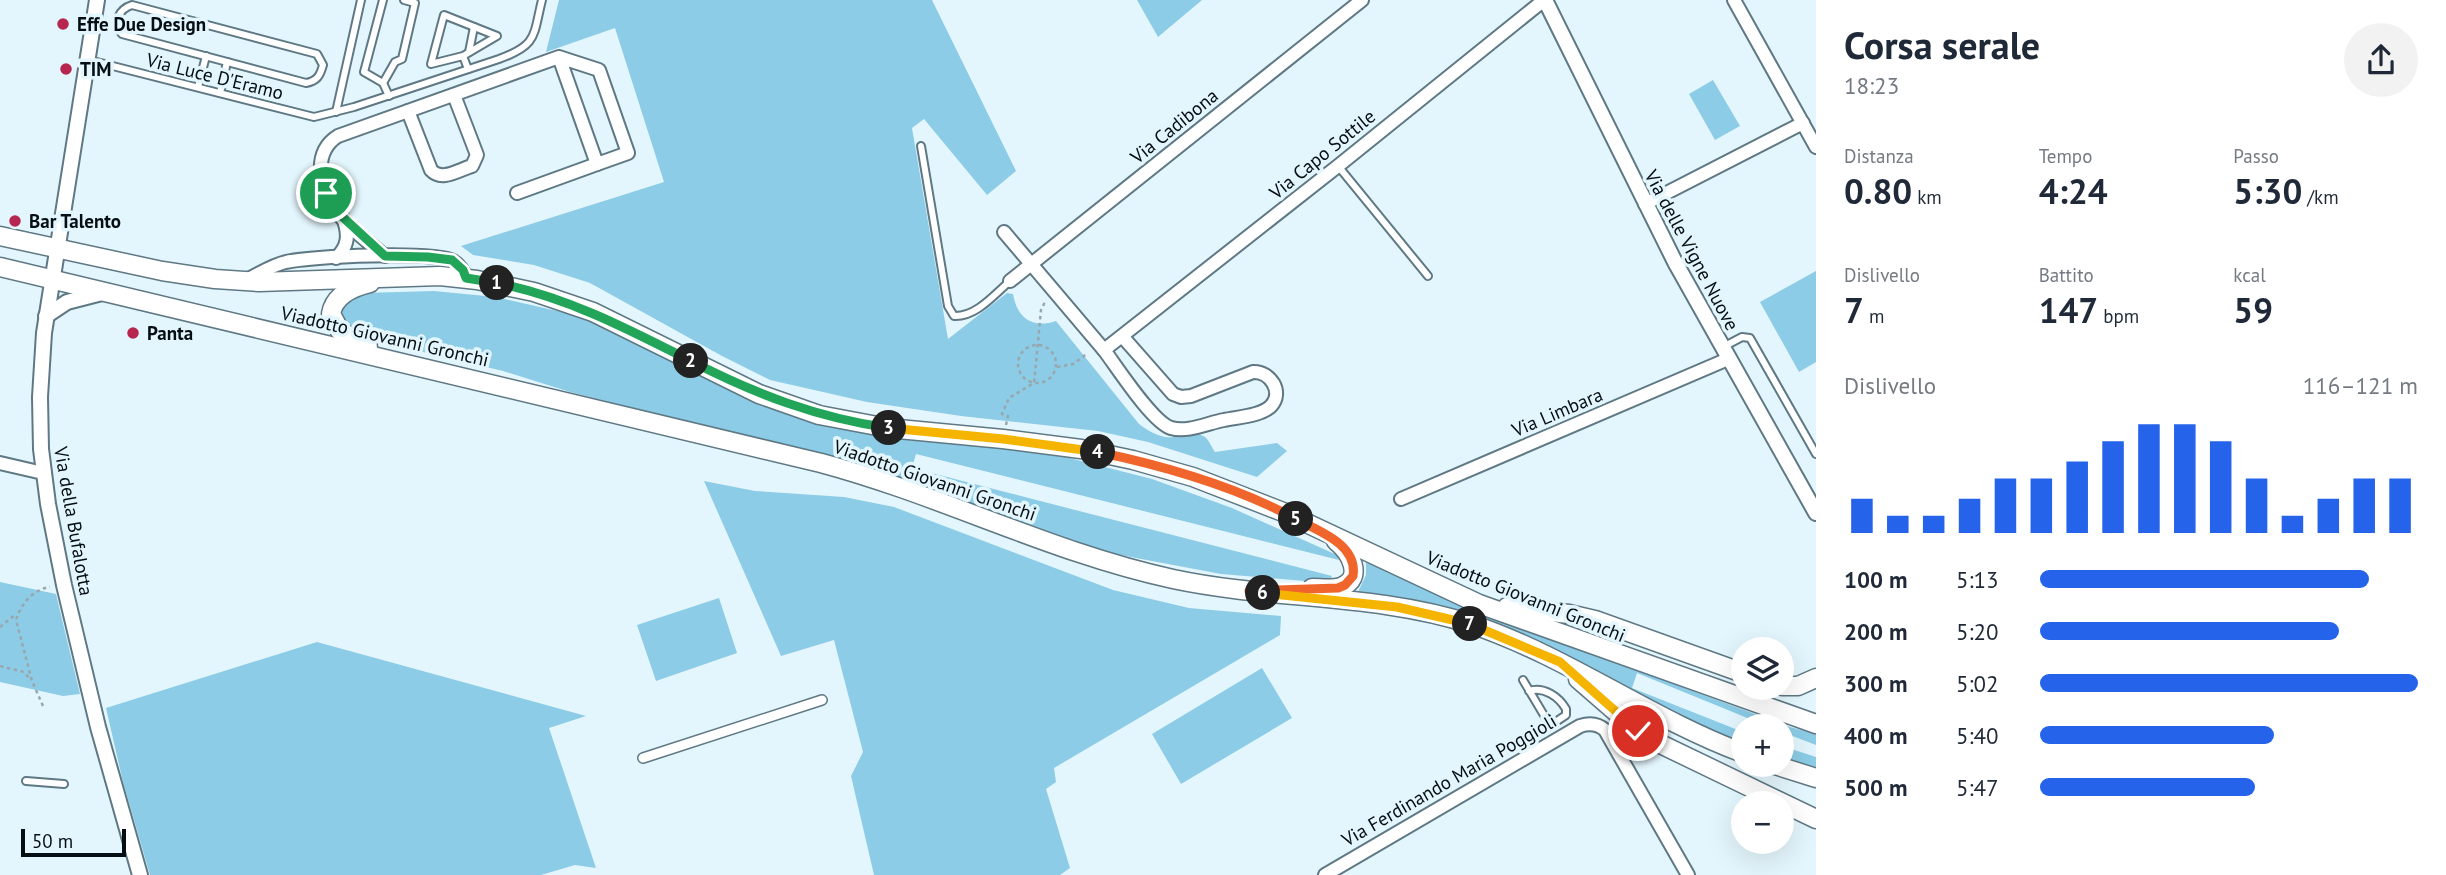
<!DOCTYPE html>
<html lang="it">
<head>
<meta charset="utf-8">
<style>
	:root { --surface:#fff; --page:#f2f2f3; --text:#1f2937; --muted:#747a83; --accent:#2563eb }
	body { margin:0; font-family:"PT Sans",sans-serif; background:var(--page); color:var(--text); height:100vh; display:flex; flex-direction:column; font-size:26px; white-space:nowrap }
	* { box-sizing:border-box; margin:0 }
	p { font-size:23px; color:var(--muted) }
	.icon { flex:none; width:38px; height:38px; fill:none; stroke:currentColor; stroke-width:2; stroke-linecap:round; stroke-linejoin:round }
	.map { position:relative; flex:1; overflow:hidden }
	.panel { display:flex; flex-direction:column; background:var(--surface); width:630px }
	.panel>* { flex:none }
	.tools { position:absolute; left:1731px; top:637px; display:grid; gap:14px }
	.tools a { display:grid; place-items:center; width:63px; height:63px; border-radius:50%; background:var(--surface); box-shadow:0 7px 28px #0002; font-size:35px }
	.scale { position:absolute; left:21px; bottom:18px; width:105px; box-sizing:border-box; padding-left:7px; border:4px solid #050e12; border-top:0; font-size:19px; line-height:24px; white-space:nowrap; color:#050e12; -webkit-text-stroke:5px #e4f6fd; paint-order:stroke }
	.pin { position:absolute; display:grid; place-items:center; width:60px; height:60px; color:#fff; margin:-30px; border:4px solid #fff; border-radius:50%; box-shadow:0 2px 7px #0007 }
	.km { position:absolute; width:35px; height:35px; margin:-18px; border-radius:50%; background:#222; color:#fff; font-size:19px; line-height:35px; text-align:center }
	.round { display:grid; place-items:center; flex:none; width:74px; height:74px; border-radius:37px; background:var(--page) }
	.headline { display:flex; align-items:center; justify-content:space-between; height:119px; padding:0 28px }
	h1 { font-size:38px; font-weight:600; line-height:52px }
	.figures { display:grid; grid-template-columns:repeat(3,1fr); gap:10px; height:119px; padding:7px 28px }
	.figures div { display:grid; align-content:center }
	.figures b { font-size:35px; font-weight:600 }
	.figures small { font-size:19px; font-weight:400 }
	.figures p { font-size:19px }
	.chart { height:196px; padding:14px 28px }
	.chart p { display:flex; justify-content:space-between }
	.chart svg { width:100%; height:126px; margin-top:7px; stroke:var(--accent); stroke-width:6 }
	ul { padding:0 28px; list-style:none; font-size:23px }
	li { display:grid; grid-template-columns:112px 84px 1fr; align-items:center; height:52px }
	li i { height:18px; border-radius:9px; background:var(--accent) }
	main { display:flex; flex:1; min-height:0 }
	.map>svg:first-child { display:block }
	.green { fill:#8ccce6 }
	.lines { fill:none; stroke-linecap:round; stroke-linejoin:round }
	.service-casing { stroke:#5e7884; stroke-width:10 }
	.pedestrian-casing { stroke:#5e7884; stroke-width:12 }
	.minor-casing { stroke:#5e7884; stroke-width:16 }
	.tertiary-casing { stroke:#5e7884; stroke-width:18 }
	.primary-casing { stroke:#5e7884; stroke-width:21 }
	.path { stroke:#98a7ad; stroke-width:2.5; stroke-dasharray:3.5 3.5; stroke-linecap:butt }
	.service { stroke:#fff; stroke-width:6 }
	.pedestrian { stroke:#fff; stroke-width:9 }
	.minor { stroke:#fff; stroke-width:12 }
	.tertiary { stroke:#fff; stroke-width:14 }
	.primary { stroke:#fff; stroke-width:18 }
	.split-1-casing { stroke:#fff; stroke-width:14 }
	.split-2-casing { stroke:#fff; stroke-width:14 }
	.split-3-casing { stroke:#fff; stroke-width:14 }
	.split-4-casing { stroke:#fff; stroke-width:14 }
	.split-5-casing { stroke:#fff; stroke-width:14 }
	.split-6-casing { stroke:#fff; stroke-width:14 }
	.split-7-casing { stroke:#fff; stroke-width:14 }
	.split-8-casing { stroke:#fff; stroke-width:14 }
	.split-1 { stroke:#22a559; stroke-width:9 }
	.split-2 { stroke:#22a559; stroke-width:9 }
	.split-3 { stroke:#22a559; stroke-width:9 }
	.split-4 { stroke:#f5b400; stroke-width:9 }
	.split-5 { stroke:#f0652b; stroke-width:9 }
	.split-6 { stroke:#f0652b; stroke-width:9 }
	.split-7 { stroke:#f5b400; stroke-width:9 }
	.split-8 { stroke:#f5b400; stroke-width:9 }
	.poi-dot { fill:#b6264f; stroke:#e4f6fd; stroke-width:2.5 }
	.labels { text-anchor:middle; stroke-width:7; stroke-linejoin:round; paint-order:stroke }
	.poi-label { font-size:19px; font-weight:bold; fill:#050e12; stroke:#e4f6fd; text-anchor:start }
	.street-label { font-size:19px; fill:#050e12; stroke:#e4f6fd }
</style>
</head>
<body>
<main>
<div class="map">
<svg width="1816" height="875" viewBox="0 0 1816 875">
	<rect width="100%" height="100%" fill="#e4f6fd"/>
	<!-- green -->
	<g class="green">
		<path d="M 559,0 L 932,0 L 1016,171 L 987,195 L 924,119 L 912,128 L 948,339 L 1007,293 L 1013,294 C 1017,318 1032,329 1056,321 L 1139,424 C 1147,430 1155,435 1165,437 C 1177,439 1195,430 1205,437 C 1209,440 1212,448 1215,452 L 1277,443 L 1287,451 L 1257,477 L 1148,442 L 1098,431 L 961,416 L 867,402 L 770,380 L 722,356 L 590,283 L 534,265 L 473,255 L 461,246 L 664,182 L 615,28 L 546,52 Z"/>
		<polygon points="1137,0 1202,0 1158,37"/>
		<polygon points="1713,80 1740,126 1715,140 1689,94"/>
		<polygon points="1816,271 1816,362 1799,372 1760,302"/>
		<polygon points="434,291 496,297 579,316 604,325 718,385 763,405 818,423 885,436 1038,450 1152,479 1232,508 1337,555 1339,560 916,454 912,468 1332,576 1328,583 1221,574 1099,551 862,466 570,392 503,371 352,335 337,309 339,303 363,293"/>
		<polygon points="704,481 755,491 844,497 894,507 1113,590 1189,608 1281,616 1280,635 1054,768 1056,782 1046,789 1070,868 1060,875 874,875 851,776 863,752 834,640 781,656"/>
		<polygon points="1366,559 1546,637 1790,727 1816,734 1816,745 1782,732 1782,726 1767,726 1637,673 1632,688 1743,732 1743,744 1688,719 1540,643 1357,594 1366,575"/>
		<polygon points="0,582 56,594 80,694 63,696 0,682"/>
		<polygon points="719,598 737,653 656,681 637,625"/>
		<polygon points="317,642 586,716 549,728 596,868 575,865 541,875 150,875 123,782 106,708"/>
		<polygon points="1262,668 1292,718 1181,784 1152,734"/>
		<polygon points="1782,746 1816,757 1816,770 1782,759"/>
	</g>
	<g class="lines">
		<defs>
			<g id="service">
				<polyline points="383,0 364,72 383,83 389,96"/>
				<path d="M 132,5 L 317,54 L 323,65 C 320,76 317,81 306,83 L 122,34 C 112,23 119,9 132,5 Z"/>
				<polyline points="469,52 474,27"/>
				<polyline points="463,56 497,36 444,15 431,64 463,56 468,69"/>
				<path d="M 89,60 L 314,117 L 354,107 L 499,59 C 538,45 533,36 542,0"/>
				<polyline points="383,83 395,62 402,59 415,3 404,0"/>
				<polyline points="198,87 206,56"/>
				<polyline points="220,93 227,62"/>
				<polyline points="336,112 361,0"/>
				<path d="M 921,146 L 948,306 L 954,316 C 976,317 994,295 1010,281"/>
				<polyline points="1338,166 1428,276"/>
				<polyline points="1723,347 1742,337 1750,338 1816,454"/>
				<path d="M 1523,680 L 1548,722 L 1554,723 L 1566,715 L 1566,709 C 1559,697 1544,686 1529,691"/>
				<polyline points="26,781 64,784"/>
			</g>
			<polyline id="pedestrian" points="643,758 822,700"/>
			<g id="minor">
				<polyline points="1734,0 1816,147"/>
				<path d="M 408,111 L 431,170 C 442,182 458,170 472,166 L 477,155 L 454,95"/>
				<polyline points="517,193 597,164"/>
				<polyline points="1645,204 1803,123"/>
				<polyline points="1004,232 1104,350"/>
				<path d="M 385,256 C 368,242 349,228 335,210 C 319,189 312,152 338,136 L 559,57 L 599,70 L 628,153 L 597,164 L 559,57"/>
				<path d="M 336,258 C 349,246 349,234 343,218"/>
				<path d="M 246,280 C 259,274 272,265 286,262 C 309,256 435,251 453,261 C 460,265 463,271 466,278"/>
				<polyline points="1010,281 1362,0"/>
				<path d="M 1122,336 L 1173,394 L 1181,397 L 1191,396 L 1253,372 C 1270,371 1284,392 1271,406 C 1261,416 1238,417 1224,420 C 1208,423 1187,433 1171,428 C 1152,422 1117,367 1104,350 L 1338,166 L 1544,0"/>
				<polyline points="0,463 43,473"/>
				<polyline points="1401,499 1728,359"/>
				<path d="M 1325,875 L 1580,726 C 1589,723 1597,723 1605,730 L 1688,875"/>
			</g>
			<g id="tertiary">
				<polyline points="97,0 44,333 40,397 41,449 48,504 64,585 98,727 140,875"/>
				<polyline points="1545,0 1675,262 1816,513"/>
				<polyline points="46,316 67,302 102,293"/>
			</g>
			<g id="primary">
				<polyline points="0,236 162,271 215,279 259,282 440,276 477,280 534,292 593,312 759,394 819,415 888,428 1003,439 1081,449 1133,460 1193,477 1283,512 1479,604 1816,724"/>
				<path d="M 0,267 L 821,463 C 941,495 1052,553 1173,579 C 1271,600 1375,593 1471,624 C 1567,656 1649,718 1743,753"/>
				<path d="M 368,347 L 340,331 L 331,314 C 334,295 353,287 370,283"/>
				<path d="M 1312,588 C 1321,588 1332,590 1341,587 C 1365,578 1350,552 1336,541"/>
				<polyline points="1507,607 1569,614 1595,620 1743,673"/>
				<polyline points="1578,679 1631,725 1648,738 1816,819"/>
				<polyline points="1782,686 1798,686 1816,678"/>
				<polyline points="1775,765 1816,778"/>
			</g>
		</defs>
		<!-- service casing -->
		<use href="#service" class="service-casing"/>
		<!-- pedestrian casing -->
		<use href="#pedestrian" class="pedestrian-casing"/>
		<!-- minor casing -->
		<use href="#minor" class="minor-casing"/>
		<!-- tertiary casing -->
		<use href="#tertiary" class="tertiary-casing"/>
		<!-- primary casing -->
		<use href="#primary" class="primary-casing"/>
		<!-- path -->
		<g class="path">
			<circle cx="1037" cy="364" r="19"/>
			<polyline points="1057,367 1073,364 1088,353"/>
			<polyline points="1006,425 1008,416 1002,414 1009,398 1034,383 1041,310 1046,300"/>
			<polyline points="0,627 16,614"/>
			<polyline points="0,666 24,672 30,679"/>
			<path d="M 43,706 L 32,681 L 16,620 C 21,604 33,589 50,587"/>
		</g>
		<!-- service -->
		<use href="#service" class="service"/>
		<!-- pedestrian -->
		<use href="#pedestrian" class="pedestrian"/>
		<!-- minor -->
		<use href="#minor" class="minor"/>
		<!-- tertiary -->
		<use href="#tertiary" class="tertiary"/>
		<!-- primary -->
		<use href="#primary" class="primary"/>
	</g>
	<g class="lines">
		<defs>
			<polyline id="split-1" points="326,193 335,210 385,256 428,257 452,260 463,270 466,278 497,283"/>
			<path id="split-2" d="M 497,283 C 567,297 628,329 691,361"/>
			<path id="split-3" d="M 691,361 C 755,394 818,418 889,428"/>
			<polyline id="split-4" points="889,428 1003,439 1098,452"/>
			<path id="split-5" d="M 1098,452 C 1165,466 1235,486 1296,519"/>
			<path id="split-6" d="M 1263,593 L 1249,591 L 1338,588 L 1345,585 L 1353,576 C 1358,544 1318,531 1296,519"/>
			<polyline id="split-7" points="1263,593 1397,607 1470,624"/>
			<polyline id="split-8" points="1470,624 1560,662 1638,731"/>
		</defs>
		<!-- split-1 casing -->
		<use href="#split-1" class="split-1-casing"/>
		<!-- split-2 casing -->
		<use href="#split-2" class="split-2-casing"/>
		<!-- split-3 casing -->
		<use href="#split-3" class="split-3-casing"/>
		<!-- split-4 casing -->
		<use href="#split-4" class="split-4-casing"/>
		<!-- split-5 casing -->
		<use href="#split-5" class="split-5-casing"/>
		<!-- split-6 casing -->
		<use href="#split-6" class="split-6-casing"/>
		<!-- split-7 casing -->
		<use href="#split-7" class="split-7-casing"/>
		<!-- split-8 casing -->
		<use href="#split-8" class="split-8-casing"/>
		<!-- split-1 -->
		<use href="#split-1" class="split-1"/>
		<!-- split-2 -->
		<use href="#split-2" class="split-2"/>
		<!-- split-3 -->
		<use href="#split-3" class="split-3"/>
		<!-- split-4 -->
		<use href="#split-4" class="split-4"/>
		<!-- split-5 -->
		<use href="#split-5" class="split-5"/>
		<!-- split-6 -->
		<use href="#split-6" class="split-6"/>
		<!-- split-7 -->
		<use href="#split-7" class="split-7"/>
		<!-- split-8 -->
		<use href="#split-8" class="split-8"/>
	</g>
	<!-- markers -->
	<g class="poi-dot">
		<circle cx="63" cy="24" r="7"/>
		<circle cx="66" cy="69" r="7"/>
		<circle cx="15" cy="221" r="7"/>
		<circle cx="133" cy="333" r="7"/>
	</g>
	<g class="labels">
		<!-- poi labels -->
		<g class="poi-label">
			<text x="77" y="31">Effe Due Design</text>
			<text x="80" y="76">TIM</text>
			<text x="29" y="228">Bar Talento</text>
			<text x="147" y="340">Panta</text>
		</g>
		<!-- street labels -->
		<g class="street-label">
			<text transform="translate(215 76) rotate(14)" y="7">Via Luce D'Eramo</text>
			<text transform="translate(1174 126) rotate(-39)" y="7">Via Cadibona</text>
			<text transform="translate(1322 154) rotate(-39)" y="7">Via Capo Sottile</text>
			<text transform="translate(1692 250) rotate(62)" y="7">Via delle Vigne Nuove</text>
			<text transform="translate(385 336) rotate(13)" y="7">Viadotto Giovanni Gronchi</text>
			<text transform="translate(1557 412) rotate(-23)" y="7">Via Limbara</text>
			<text transform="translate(935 480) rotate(19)" y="7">Viadotto Giovanni Gronchi</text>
			<text transform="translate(74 521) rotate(80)" y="7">Via della Bufalotta</text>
			<text transform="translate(1526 596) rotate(22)" y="7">Viadotto Giovanni Gronchi</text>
			<text transform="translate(1449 780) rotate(-30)" y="7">Via Ferdinando Maria Poggioli</text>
		</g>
	</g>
</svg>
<div class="tools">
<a><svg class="icon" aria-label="layers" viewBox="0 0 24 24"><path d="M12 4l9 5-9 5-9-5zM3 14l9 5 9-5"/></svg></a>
<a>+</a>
<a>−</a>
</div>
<div class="scale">50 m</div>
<div class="pin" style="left:326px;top:193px;background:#1e9e55"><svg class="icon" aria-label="arrive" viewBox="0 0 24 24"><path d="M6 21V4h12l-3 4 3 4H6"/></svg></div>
<div class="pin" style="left:1638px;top:731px;background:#d93025"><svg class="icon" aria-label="check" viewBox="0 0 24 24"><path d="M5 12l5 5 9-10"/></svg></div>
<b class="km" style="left:497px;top:283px">1</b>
<b class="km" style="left:691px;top:361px">2</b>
<b class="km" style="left:889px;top:428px">3</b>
<b class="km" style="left:1098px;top:452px">4</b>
<b class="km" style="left:1296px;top:519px">5</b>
<b class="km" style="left:1263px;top:593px">6</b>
<b class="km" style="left:1470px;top:624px">7</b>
</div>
<section class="panel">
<div class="headline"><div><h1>Corsa serale</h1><p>18:23</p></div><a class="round"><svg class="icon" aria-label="share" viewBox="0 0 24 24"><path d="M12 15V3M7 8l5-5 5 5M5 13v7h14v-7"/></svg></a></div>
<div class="figures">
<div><p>Distanza</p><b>0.80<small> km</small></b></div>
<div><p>Tempo</p><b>4:24</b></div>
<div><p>Passo</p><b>5:30<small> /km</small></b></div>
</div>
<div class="figures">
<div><p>Dislivello</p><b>7<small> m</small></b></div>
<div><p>Battito</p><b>147<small> bpm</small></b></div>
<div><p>kcal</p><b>59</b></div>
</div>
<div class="chart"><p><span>Dislivello</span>116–121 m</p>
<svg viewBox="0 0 160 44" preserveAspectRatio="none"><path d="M5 44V32M15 44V38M25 44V38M35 44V32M45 44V25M55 44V25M65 44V19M75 44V12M85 44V6M95 44V6M105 44V12M115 44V25M125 44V38M135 44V32M145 44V25M155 44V25"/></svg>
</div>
<ul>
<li><b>100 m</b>5:13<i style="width:87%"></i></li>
<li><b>200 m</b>5:20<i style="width:79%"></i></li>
<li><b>300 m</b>5:02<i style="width:100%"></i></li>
<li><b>400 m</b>5:40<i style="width:62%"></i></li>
<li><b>500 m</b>5:47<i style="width:57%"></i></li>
</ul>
</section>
</main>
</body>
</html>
